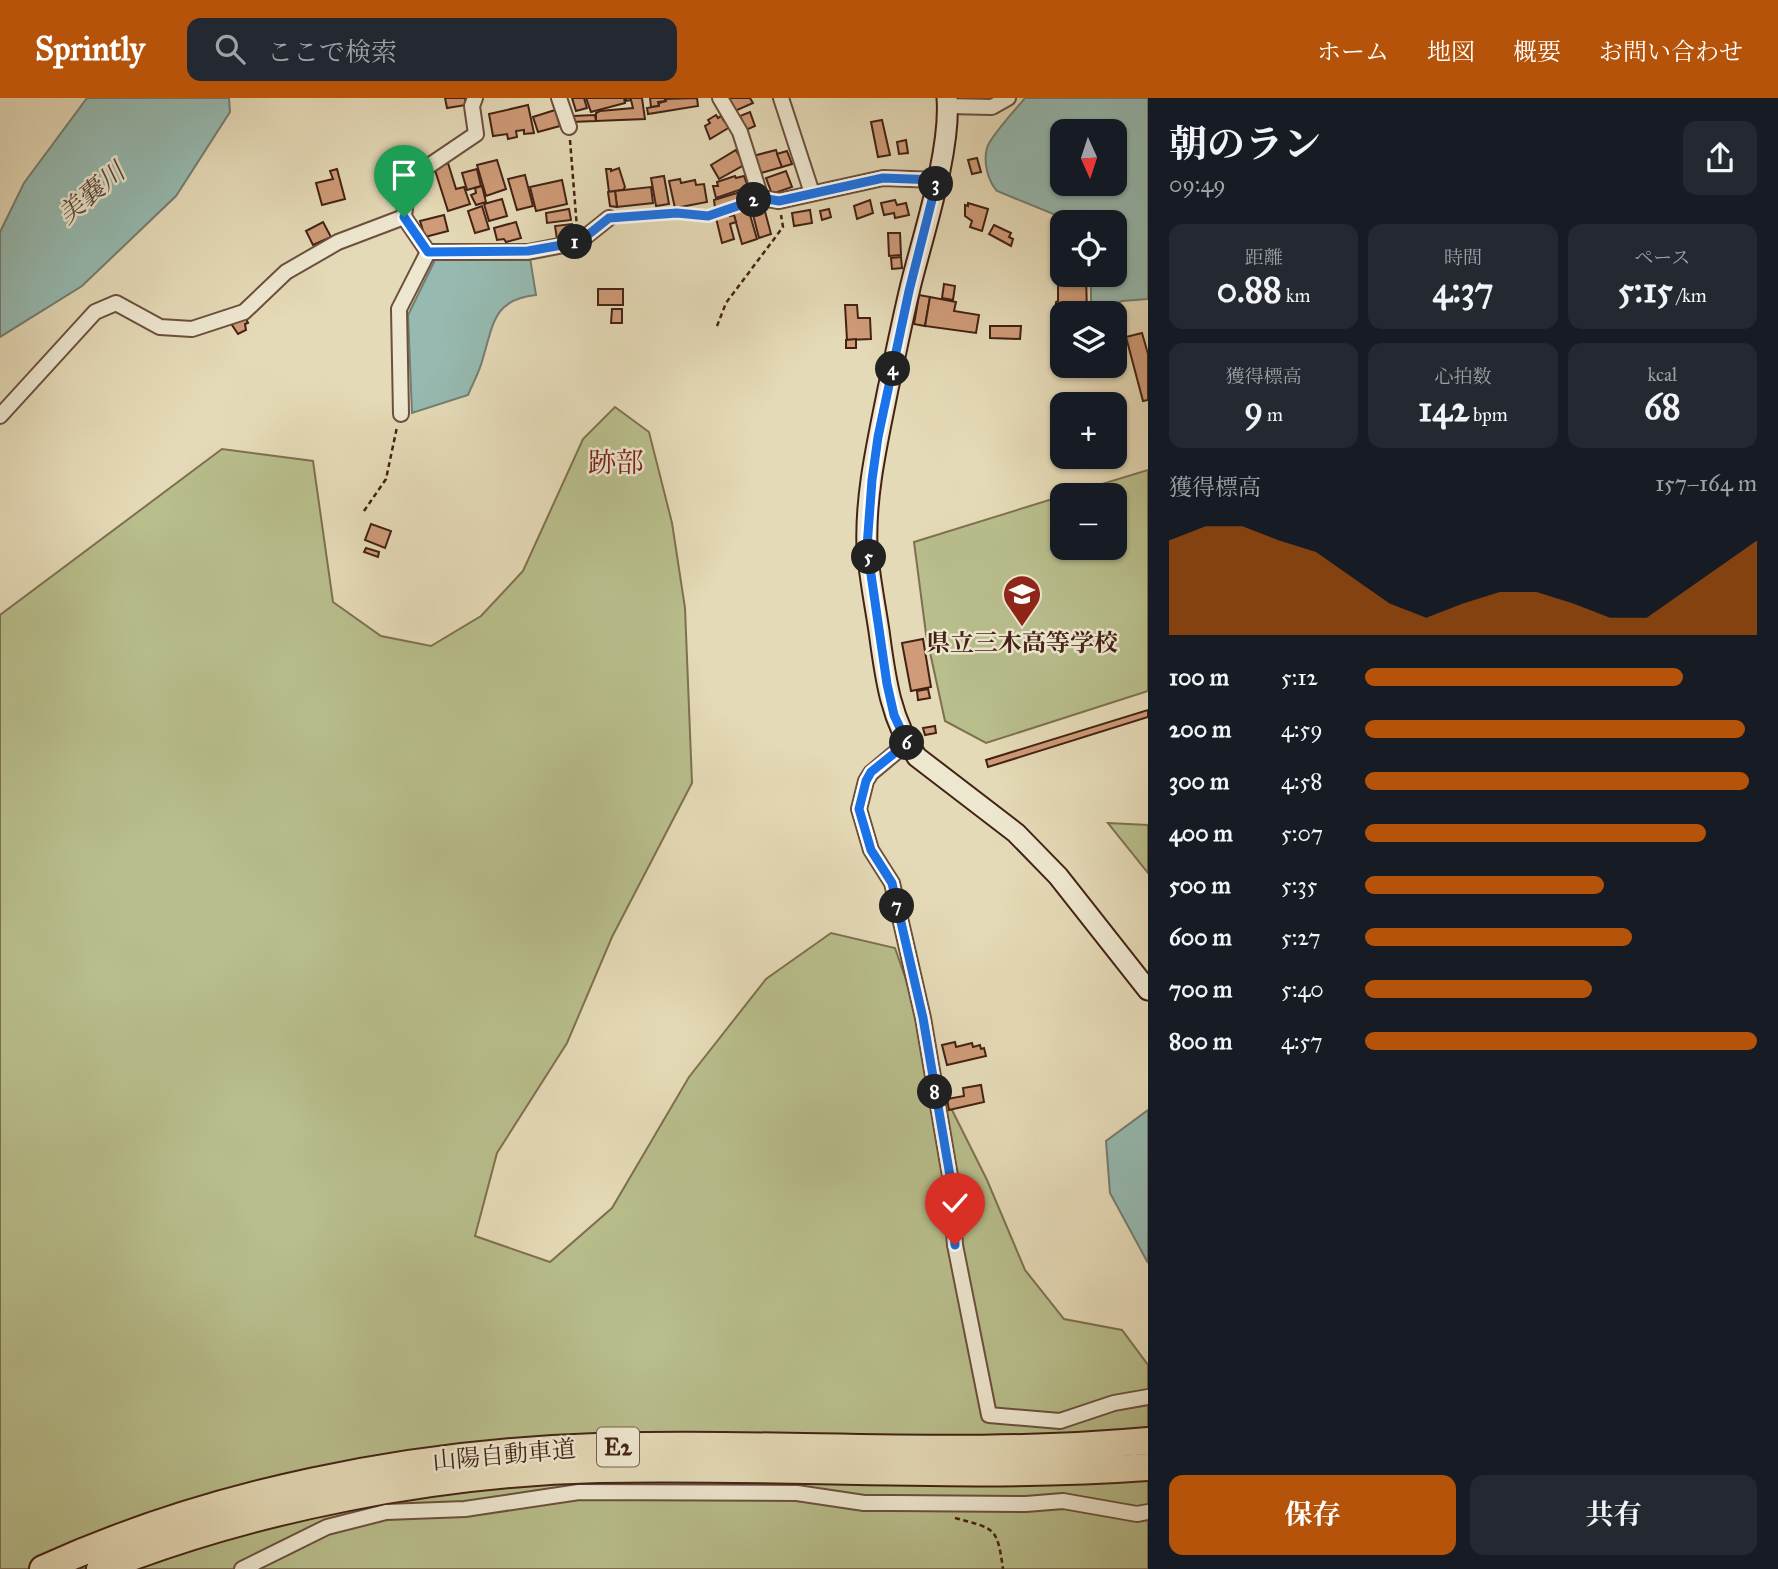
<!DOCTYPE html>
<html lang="ja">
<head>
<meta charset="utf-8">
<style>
	:root { --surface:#171b24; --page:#242831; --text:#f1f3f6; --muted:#9ea1a6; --accent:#b45309 }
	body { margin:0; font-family:"IM FELL Great Primer","Noto Serif JP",serif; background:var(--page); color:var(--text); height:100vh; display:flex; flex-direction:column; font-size:26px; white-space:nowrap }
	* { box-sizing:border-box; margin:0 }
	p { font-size:23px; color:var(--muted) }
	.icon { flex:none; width:38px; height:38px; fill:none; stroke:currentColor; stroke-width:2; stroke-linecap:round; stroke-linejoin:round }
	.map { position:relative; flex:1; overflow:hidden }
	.details { display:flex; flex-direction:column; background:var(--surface); width:630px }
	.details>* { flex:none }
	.needle { width:46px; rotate:177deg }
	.tools { position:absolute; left:1050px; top:21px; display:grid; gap:14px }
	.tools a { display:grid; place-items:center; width:77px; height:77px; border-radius:14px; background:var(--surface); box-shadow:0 2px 5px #0004; font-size:35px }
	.pin { position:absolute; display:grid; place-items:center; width:60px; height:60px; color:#fff; margin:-72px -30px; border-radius:50% 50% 50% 0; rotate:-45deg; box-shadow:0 0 7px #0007 }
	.pin .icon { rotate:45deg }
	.km { position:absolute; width:35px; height:35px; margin:-18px; border-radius:50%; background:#222; color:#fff; font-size:19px; line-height:35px; text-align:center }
	.round { display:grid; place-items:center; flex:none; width:74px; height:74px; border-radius:14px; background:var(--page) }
	.overview { display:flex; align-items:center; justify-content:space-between; height:119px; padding:0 21px }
	h1 { font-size:38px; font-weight:700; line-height:52px }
	.metrics { display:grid; grid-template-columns:repeat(3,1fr); gap:10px; height:119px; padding:7px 21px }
	.metrics div { display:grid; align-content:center; border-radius:14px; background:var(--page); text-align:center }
	.metrics b { font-size:35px; font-weight:700 }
	.metrics small { font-size:19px; font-weight:400 }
	.metrics p { font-size:19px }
	.chart { height:196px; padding:14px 21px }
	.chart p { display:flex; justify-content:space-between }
	.chart svg { width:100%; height:126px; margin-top:7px; fill:var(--accent); opacity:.7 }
	.primary-button { display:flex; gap:14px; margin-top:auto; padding:14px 21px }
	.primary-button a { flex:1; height:80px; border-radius:14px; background:var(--accent); color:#fff; font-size:28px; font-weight:700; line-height:80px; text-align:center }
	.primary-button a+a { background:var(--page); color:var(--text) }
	ul { padding:0 21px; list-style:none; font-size:23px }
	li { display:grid; grid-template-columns:112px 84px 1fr; align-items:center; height:52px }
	li i { height:18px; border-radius:9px; background:var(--accent) }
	header { display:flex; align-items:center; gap:42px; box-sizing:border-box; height:98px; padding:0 35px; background:var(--accent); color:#fff }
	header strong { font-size:33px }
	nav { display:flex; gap:38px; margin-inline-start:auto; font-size:24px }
	.search { width:490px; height:63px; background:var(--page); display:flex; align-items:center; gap:18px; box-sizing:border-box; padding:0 24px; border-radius:14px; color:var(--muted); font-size:26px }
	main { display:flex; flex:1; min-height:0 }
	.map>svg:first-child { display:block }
	.green { fill:#b8be8c; stroke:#7e7050; stroke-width:2 }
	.water { fill:#96bab1; stroke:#757d72; stroke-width:2; fill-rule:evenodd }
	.building { fill:#cf9b78; stroke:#432214; stroke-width:2 }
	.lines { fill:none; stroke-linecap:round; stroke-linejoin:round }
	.street-casing { stroke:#6c503d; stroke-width:18 }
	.secondary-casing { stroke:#432214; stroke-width:23 }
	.highway-casing { stroke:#432214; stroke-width:30 }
	.path { stroke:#432214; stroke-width:2.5; stroke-dasharray:5 3.5; stroke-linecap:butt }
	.street { stroke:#eee7d0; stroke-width:14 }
	.secondary { stroke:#eee7d0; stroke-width:19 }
	.highway { stroke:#e5dab7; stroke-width:26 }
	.route-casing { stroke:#fff; stroke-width:14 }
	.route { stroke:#1a73e8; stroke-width:9 }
	.labels { text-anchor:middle; stroke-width:5; stroke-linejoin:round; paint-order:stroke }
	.shield { fill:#eee7d0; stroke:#765d4c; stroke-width:2 }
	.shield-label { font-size:23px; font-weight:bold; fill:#432214 }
	.poi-label { font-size:24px; font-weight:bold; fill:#432214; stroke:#eee7d0 }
	.street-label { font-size:24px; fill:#432214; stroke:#eee7d0 }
	.water-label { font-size:26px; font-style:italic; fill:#58483b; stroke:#eee7d0 }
	.quarter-label { font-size:28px; fill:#7a1f14; stroke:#eee7d0 }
</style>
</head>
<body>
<header>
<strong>Sprintly</strong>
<div class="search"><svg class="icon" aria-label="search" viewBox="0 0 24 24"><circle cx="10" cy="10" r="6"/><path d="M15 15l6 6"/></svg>ここで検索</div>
<nav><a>ホーム</a><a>地図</a><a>概要</a><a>お問い合わせ</a></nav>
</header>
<main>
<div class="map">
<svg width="1148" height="1471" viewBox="0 0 1148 1471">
	<rect width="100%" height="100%" fill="#e5dab7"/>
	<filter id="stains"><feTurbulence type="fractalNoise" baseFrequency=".00286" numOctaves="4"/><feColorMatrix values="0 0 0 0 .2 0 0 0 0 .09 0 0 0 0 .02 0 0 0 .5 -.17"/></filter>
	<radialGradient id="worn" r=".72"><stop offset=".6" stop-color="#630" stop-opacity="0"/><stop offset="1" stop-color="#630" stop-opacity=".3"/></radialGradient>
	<!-- green -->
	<g class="green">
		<polygon points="615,309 649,334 672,425 685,510 692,685 612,839 567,945 497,1055 475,1138 550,1164 612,1110 689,979 766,881 831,835 895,850 949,1006 987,1082 1025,1172 1064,1221 1122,1232 1148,1267 1148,1471 0,1471 0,517 222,351 313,363 333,504 381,538 431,548 481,518 523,473 583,341"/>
		<polygon points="1148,372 1148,593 986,645 945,623 926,536 914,444 1062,398 1062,450 1115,450 1115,397 1066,397"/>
		<polygon points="1108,725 1148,727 1148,775"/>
	</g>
	<!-- water -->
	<g class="water">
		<polygon points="87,0 229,0 230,14 176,98 82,188 0,239 0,134 24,85"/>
		<path d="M 1025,0 L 1148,0 L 1148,201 L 1122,203 L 1095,214 L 1091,212 L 1091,177 L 1115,177 L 1115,124 L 1073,124 L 997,93 C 988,83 983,64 987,50 C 989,40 1017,10 1025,0 ZM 1062,33 L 1115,33 L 1115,86 L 1062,86 Z"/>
		<path d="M 530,160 L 536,197 C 493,201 493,228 483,260 C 480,273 473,285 468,297 L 412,315 L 408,217 L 435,162 Z"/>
		<polygon points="1148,1012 1148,1165 1110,1095 1106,1043"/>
	</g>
	<!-- building -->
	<g class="building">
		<polygon points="445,0 465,0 466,7 447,10"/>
		<polygon points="563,0 566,0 572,18 595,17 596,23 571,24"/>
		<polygon points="572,0 584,0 587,10 576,13"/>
		<polygon points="586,0 624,0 625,5 591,14"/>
		<polygon points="626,0 642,0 645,21 596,23 596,15 600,13 633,10 631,2 626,3"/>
		<polygon points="650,0 665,0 665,3 658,4 659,8 651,9"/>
		<polygon points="697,0 698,8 648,16 647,10 659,8 659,5 666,3 665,1"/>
		<polygon points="728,0 750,0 753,5 735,13"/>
		<polygon points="528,7 534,35 524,36 524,32 516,33 517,39 508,41 507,36 493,38 489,16"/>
		<polygon points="555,12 560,28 538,34 533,19"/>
		<polygon points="750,14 755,28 746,32 740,18"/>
		<polygon points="716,17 718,20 721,18 724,23 726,22 730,29 710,41 705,28 710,25 708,22"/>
		<polygon points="882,22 890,57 878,59 871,24"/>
		<polygon points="906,42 908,55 899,56 897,44"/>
		<polygon points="736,52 744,67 719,81 711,67"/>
		<polygon points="776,52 782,69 761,75 760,71 757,72 753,58"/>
		<polygon points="787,53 792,66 782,69 777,56"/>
		<polygon points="977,60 981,74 972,76 968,62"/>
		<polygon points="497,62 506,91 486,98 477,67"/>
		<polygon points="448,65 456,91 464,89 470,106 448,113 434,69"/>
		<polygon points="619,70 625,89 623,92 609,94 606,71 611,71 611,73"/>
		<polygon points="337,71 345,101 322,107 316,85 333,81 330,73"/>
		<polygon points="477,71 481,88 467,92 462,75"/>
		<polygon points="786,73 792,89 772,96 766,80"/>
		<polygon points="525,77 533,108 517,112 508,81"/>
		<polygon points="664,78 669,106 656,108 651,80"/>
		<polygon points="735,78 736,80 744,78 748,89 716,100 713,88 718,88 717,84"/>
		<polygon points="680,81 681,85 695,82 696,87 704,86 707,104 675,110 669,83"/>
		<polygon points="562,82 567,106 536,113 530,89"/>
		<polygon points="482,88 486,104 476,107 471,97 476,95 475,90"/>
		<polygon points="651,89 653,105 617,109 615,93"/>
		<polygon points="750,91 752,99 715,110 714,102"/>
		<polygon points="615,93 617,109 610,108 608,94"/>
		<polygon points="502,101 507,118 489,123 484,106"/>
		<polygon points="870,102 873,115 857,121 854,108"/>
		<polygon points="895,102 897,107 906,105 909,117 895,120 894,115 884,117 881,105"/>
		<polygon points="968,105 988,111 982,133 970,129 972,123 965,118 965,107 968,108"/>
		<polygon points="763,106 771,136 759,140 751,109"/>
		<polygon points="482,108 489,131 475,135 468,113"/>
		<polygon points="748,110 757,141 742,146 733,114"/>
		<polygon points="569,111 571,122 547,125 546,115"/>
		<polygon points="829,111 831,119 822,122 820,113"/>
		<polygon points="810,112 812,125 794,128 792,115"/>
		<polygon points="728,114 730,118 734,117 736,124 730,126 734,141 722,145 716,120"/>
		<polygon points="444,117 448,133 425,139 420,123"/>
		<polygon points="323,124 331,139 313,147 306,133"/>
		<polygon points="516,124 521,140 506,144 504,141 497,142 494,130"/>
		<polygon points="572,126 573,138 557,141 555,128"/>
		<polygon points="994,127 1011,135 1009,139 1013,141 1011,148 989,136"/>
		<polygon points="888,135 900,135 901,157 889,158"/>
		<polygon points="1062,148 1062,177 1086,177 1087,215 1062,215 1062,240 1057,240 1056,204 1058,203 1058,181 1062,181"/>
		<polygon points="901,159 902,170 892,171 891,160"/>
		<polygon points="944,186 955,188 953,202 942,200"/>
		<rect x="598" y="191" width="25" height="16"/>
		<polygon points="919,197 930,199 925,228 914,226"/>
		<polygon points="930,199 956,204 954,213 979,217 976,235 925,228"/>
		<polygon points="845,207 857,207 858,220 870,220 871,241 847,242"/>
		<polygon points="612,211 622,211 622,225 611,225"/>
		<polygon points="245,218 248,225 245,226 246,232 238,236 230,224"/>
		<polygon points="990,228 1021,228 1020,241 990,240"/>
		<polygon points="1142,235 1148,256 1148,302 1143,303 1126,239"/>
		<polygon points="856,241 856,250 846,250 846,242"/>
		<polygon points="371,426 391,433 385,450 365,442"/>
		<polygon points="366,450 379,454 378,459 364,454"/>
		<polygon points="923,541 931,589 911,593 902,545"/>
		<polygon points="928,591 930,600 918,602 917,593"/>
		<polygon points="1148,612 1148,619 988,669 986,662"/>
		<polygon points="935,628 936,635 925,637 923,630"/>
		<polygon points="955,944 956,949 972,945 973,949 980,947 981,951 984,950 986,958 947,967 942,947"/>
		<polygon points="981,987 984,1004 949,1012 947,1001 964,998 963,990"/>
	</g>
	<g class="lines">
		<defs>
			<g id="street">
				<polyline points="559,0 569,29"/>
				<polyline points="720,0 740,34 761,100 779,103 883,80 937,82"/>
				<polyline points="781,0 812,95"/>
				<polyline points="948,8 992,9 1008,0"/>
				<polyline points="428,154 404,119 408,82 476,36 472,8 475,0"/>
				<polyline points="401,316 399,211 428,154 528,154 579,144 609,120"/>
				<polyline points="0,318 95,214 116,205 160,229 192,231 244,214 286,174 338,144 404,119"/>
				<polyline points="907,645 871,675 866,683 859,711 871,752 892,785 923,920 950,1078 955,1147 989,1317 1060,1323 1114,1305 1148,1299"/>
				<polyline points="242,1471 327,1429 386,1414 465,1411 579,1394 797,1395 864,1405 893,1405 1026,1406 1063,1403 1137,1416 1148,1414"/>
			</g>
			<path id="secondary" d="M 947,0 C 951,51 925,131 912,182 C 903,218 896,255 888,291 C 878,342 865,396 867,449 C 869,477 875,506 879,533 C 885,577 890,622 917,659 L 1016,735 L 1058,778 L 1148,892"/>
			<g id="highway">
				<path d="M 43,1471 C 212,1394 410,1355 596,1349 C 780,1343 964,1360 1148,1343"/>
				<path d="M 100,1471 C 252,1410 436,1375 599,1371 C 782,1367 965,1382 1148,1369"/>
			</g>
		</defs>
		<!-- street casing -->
		<use href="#street" class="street-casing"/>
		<!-- secondary casing -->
		<use href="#secondary" class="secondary-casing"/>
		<!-- highway casing -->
		<use href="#highway" class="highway-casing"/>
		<!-- path -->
		<g class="path">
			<polyline points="570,42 577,130"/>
			<polyline points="621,119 677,115 708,119 748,104"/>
			<polyline points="717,228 726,205 783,129 781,117"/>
			<polyline points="364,413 386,381 397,329"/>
			<path d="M 955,1420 C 996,1431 997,1429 1003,1471"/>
		</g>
		<!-- street -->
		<use href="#street" class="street"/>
		<!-- secondary -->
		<use href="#secondary" class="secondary"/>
		<!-- highway -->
		<use href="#highway" class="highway"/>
	</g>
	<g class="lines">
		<defs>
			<polyline id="route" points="404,119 428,154 528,153 579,144 609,120 677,115 708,118 761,100 779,103 883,80 937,82 909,193 878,339 872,382 867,449 887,586 894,617 907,645 871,674 866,683 859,711 871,752 892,785 923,920 950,1078 955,1147"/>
		</defs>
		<!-- route casing -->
		<use href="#route" class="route-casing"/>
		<!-- route -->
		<use href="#route" class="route"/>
	</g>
	<!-- icons -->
	<defs>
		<symbol id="school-pin" viewBox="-11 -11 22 30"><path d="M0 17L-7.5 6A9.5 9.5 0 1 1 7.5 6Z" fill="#8f2418" stroke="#eee7d0"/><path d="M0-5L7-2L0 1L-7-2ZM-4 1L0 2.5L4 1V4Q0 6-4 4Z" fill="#fff"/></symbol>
	</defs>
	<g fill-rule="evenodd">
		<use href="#school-pin" x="1000" y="474" width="44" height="60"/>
	</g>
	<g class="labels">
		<!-- shield labels -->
		<rect class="shield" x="597" y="1329.5" width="42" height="39" rx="5"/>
		<g class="shield-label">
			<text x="618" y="1357">E2</text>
		</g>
		<!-- poi labels -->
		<g class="poi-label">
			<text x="1022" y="553">県立三木高等学校</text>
		</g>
		<!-- street labels -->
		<g class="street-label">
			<text transform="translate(504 1357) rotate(-5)" y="8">山陽自動車道</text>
		</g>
		<!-- water labels -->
		<g class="water-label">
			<text transform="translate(91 95) rotate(-40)" y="9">美嚢川</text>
		</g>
		<!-- quarter labels -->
		<g class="quarter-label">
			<text x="616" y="374">跡部</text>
		</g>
	</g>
	<rect width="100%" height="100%" filter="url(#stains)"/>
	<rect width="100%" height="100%" fill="url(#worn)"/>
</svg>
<div class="tools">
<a><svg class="needle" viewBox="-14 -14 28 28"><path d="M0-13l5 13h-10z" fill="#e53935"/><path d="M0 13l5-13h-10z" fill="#9ea1a6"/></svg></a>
<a><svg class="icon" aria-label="locate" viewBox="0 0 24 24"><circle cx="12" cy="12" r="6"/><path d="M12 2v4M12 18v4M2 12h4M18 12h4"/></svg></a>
<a><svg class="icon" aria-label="layers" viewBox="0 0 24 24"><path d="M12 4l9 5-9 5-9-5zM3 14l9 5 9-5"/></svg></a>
<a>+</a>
<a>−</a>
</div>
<div class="pin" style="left:404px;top:119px;background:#1e9e55"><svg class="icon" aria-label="arrive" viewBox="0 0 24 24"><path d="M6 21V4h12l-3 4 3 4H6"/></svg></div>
<div class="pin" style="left:955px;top:1147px;background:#d93025"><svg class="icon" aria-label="check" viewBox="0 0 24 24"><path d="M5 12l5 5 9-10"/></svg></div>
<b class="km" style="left:575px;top:144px">1</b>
<b class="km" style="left:754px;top:102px">2</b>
<b class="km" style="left:936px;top:86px">3</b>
<b class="km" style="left:893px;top:271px">4</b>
<b class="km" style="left:869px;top:459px">5</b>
<b class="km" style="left:907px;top:645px">6</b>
<b class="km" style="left:897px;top:808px">7</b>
<b class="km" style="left:935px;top:994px">8</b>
</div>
<section class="details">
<div class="overview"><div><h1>朝のラン</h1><p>09:49</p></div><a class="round"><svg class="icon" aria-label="share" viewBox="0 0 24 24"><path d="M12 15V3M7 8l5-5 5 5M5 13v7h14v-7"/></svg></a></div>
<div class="metrics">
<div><p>距離</p><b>0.88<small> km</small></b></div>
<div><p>時間</p><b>4:37</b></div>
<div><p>ペース</p><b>5:15<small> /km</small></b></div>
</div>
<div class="metrics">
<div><p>獲得標高</p><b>9<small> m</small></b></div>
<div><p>心拍数</p><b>142<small> bpm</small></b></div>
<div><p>kcal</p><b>68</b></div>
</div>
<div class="chart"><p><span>獲得標高</span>157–164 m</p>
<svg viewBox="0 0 160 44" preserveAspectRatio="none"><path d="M0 44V11L10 6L20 6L30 11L40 15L50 24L60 33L70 38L80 33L90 29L100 29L110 33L120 38L130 38L140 29L150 20L160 11V44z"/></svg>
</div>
<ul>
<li><b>100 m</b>5:12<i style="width:81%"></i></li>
<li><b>200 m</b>4:59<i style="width:97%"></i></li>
<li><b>300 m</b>4:58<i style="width:98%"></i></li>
<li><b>400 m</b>5:07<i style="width:87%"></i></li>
<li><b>500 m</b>5:35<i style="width:61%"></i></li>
<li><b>600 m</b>5:27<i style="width:68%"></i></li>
<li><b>700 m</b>5:40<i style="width:58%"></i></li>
<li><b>800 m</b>4:57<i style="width:100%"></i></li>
</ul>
<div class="primary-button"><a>保存</a><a>共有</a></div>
</section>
</main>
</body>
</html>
